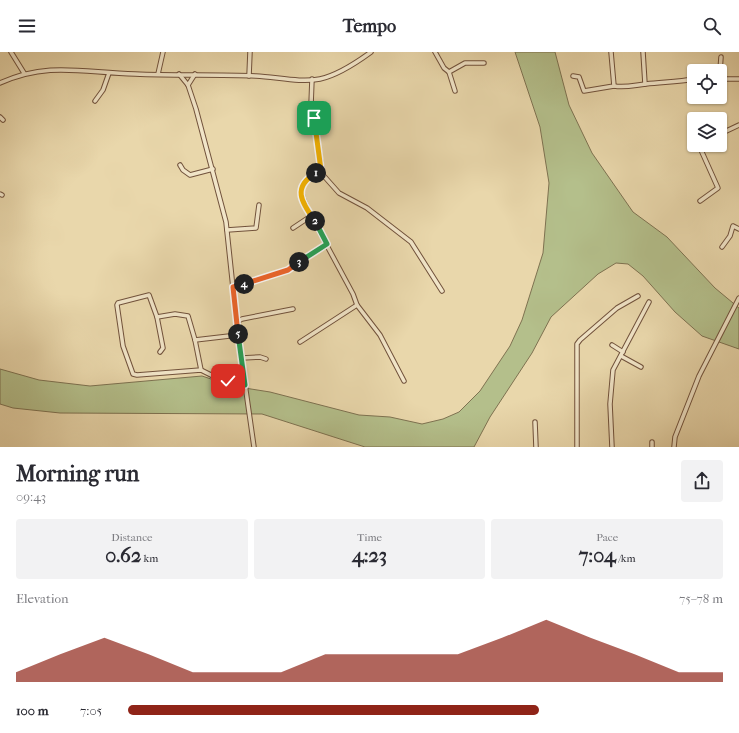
<!DOCTYPE html>
<html lang="en">
<head>
<meta charset="utf-8">
<style>
	:root { --surface:#fff; --page:#f2f2f3; --text:#2b2b33; --muted:#7c7c81; --accent:#8f2418 }
	body { margin:0; font-family:"IM FELL French Canon",serif; background:var(--page); color:var(--text); height:100vh; display:flex; flex-direction:column; font-size:15px; white-space:nowrap }
	* { box-sizing:border-box; margin:0 }
	p { font-size:13px; color:var(--muted) }
	.icon { flex:none; width:22px; height:22px; fill:none; stroke:currentColor; stroke-width:2; stroke-linecap:round; stroke-linejoin:round }
	.map { position:relative; height:395px; overflow:hidden }
	.panel { display:flex; flex-direction:column; background:var(--surface); flex:1 }
	.panel>* { flex:none }
	.tools { position:absolute; left:687px; top:12px; display:grid; gap:8px }
	.tools a { display:grid; place-items:center; width:40px; height:40px; border-radius:4px; background:var(--surface); box-shadow:0 1px 3px #0004; font-size:20px }
	.pin { position:absolute; display:grid; place-items:center; width:34px; height:34px; color:#fff; margin:-17px; border-radius:8px; box-shadow:0 2px 6px #0006 }
	.km { position:absolute; width:20px; height:20px; margin:-10px; border-radius:50%; background:#222; color:#fff; font-size:11px; line-height:20px; text-align:center }
	.round { display:grid; place-items:center; flex:none; width:42px; height:42px; border-radius:4px; background:var(--page) }
	.head { display:flex; align-items:center; justify-content:space-between; height:68px; padding:0 16px }
	h1 { font-size:22px; font-weight:700; line-height:30px }
	.metrics { display:grid; grid-template-columns:repeat(3,1fr); gap:6px; height:68px; padding:4px 16px }
	.metrics div { display:grid; align-content:center; border-radius:4px; background:var(--page); text-align:center }
	.metrics b { font-size:20px; font-weight:700 }
	.metrics small { font-size:11px; font-weight:400 }
	.metrics p { font-size:11px }
	.chart { height:112px; padding:8px 16px }
	.chart p { display:flex; justify-content:space-between }
	.chart svg { width:100%; height:72px; margin-top:4px; fill:var(--accent); opacity:.7 }
	ul { padding:0 16px; list-style:none; font-size:13px }
	li { display:grid; grid-template-columns:64px 48px 1fr; align-items:center; height:30px }
	li i { height:10px; border-radius:5px; background:var(--accent) }
	header { display:flex; justify-content:space-between; align-items:center; height:52px; padding:0 16px; background:var(--surface); font-size:18px; font-weight:700 }
	.map>svg:first-child { display:block }
	.green { fill:#b4bf8b; stroke:#7e7251 }
	.lines { fill:none; stroke-linecap:round; stroke-linejoin:round }
	.street-casing { stroke:#71523c; stroke-width:5.5 }
	.street { stroke:#f1e5c8; stroke-width:3.5 }
	.split-1-casing { stroke:#fff; stroke-width:8 }
	.split-2-casing { stroke:#fff; stroke-width:8 }
	.split-3-casing { stroke:#fff; stroke-width:8 }
	.split-4-casing { stroke:#fff; stroke-width:8 }
	.split-5-casing { stroke:#fff; stroke-width:8 }
	.split-6-casing { stroke:#fff; stroke-width:8 }
	.split-1 { stroke:#f5b400; stroke-width:5 }
	.split-2 { stroke:#f5b400; stroke-width:5 }
	.split-3 { stroke:#22a559; stroke-width:5 }
	.split-4 { stroke:#f0652b; stroke-width:5 }
	.split-5 { stroke:#f0652b; stroke-width:5 }
	.split-6 { stroke:#22a559; stroke-width:5 }
</style>
</head>
<body>
<header><svg class="icon" aria-label="menu" viewBox="0 0 24 24"><path d="M4 6h16M4 12h16M4 18h16"/></svg>Tempo<svg class="icon" aria-label="search" viewBox="0 0 24 24"><circle cx="10" cy="10" r="6"/><path d="M15 15l6 6"/></svg></header>
<div class="map">
<svg width="739" height="395" viewBox="0 0 739 395">
	<rect width="100%" height="100%" fill="#e9d7ab"/>
	<filter id="stains"><feTurbulence type="fractalNoise" baseFrequency=".005" numOctaves="4"/><feColorMatrix values="0 0 0 0 .2 0 0 0 0 .09 0 0 0 0 .02 0 0 0 .5 -.17"/></filter>
	<radialGradient id="worn" r=".72"><stop offset=".6" stop-color="#630" stop-opacity="0"/><stop offset="1" stop-color="#630" stop-opacity=".3"/></radialGradient>
	<!-- green -->
	<polygon class="green" points="515,0 555,0 569,53 592,101 633,160 667,185 715,236 739,256 739,297 702,284 675,260 643,224 628,212 616,211 598,222 551,265 532,301 490,365 474,395 365,395 262,362 60,361 13,356 0,352 0,317 39,328 90,334 202,324 232,334 270,340 359,363 390,365 422,372 443,367 459,360 480,339 510,294 522,268 543,201 549,131 540,75"/>
	<g class="lines">
		<defs>
			<g id="street">
				<polyline points="11,0 24,21"/>
				<polyline points="435,0 444,16 449,20 465,11 484,11"/>
				<polyline points="643,0 645,32"/>
				<polyline points="720,19 721,5"/>
				<polyline points="449,20 455,39"/>
				<polyline points="158,22 163,0"/>
				<polyline points="179,22 188,33 196,57 226,170 238,283 254,395"/>
				<polyline points="249,24 250,0"/>
				<polyline points="573,24 579,25 584,39 614,34 611,0"/>
				<polyline points="312,27 311,53 323,123 339,141 367,156 411,190 442,239"/>
				<polyline points="720,27 739,27"/>
				<path d="M 0,31 C 49,9 84,21 135,22 C 175,24 216,22 256,24 C 277,25 300,31 320,27 C 338,23 356,11 371,0"/>
				<polyline points="188,33 195,22"/>
				<path d="M 614,34 C 626,36 635,33 646,32 C 662,30 678,30 694,27"/>
				<polyline points="95,49 103,38 109,21"/>
				<polyline points="0,65 3,68"/>
				<polyline points="720,82 739,73"/>
				<polyline points="180,113 183,118 190,123 213,117"/>
				<polyline points="0,142 2,143"/>
				<polyline points="700,149 718,136 701,98 701,93"/>
				<polyline points="311,164 353,242 357,253 380,283 404,329"/>
				<path d="M 293,176 L 311,164 C 299,138 295,134 321,118"/>
				<polyline points="227,178 256,176 259,153"/>
				<polyline points="722,195 730,184 733,174 739,177"/>
				<polyline points="233,235 288,218 327,192"/>
				<polyline points="157,265 163,296 160,300"/>
				<polyline points="237,270 242,267 293,257"/>
				<polyline points="238,283 195,288 188,264 175,262 157,265 149,243 118,251 117,253 123,294 133,322 137,323 201,318 217,326 245,333"/>
				<polyline points="195,288 201,318"/>
				<polyline points="300,290 357,253"/>
				<polyline points="612,293 623,300"/>
				<polyline points="621,304 641,315"/>
				<polyline points="242,306 260,305 266,307"/>
				<polyline points="535,370 536,395"/>
				<polyline points="577,395 577,292 580,288 617,256 638,244"/>
				<polyline points="612,395 610,352 613,318 649,250"/>
				<polyline points="652,395 652,390"/>
				<polyline points="674,395 675,385 699,324 739,246"/>
			</g>
		</defs>
		<!-- street casing -->
		<use href="#street" class="street-casing"/>
		<!-- street -->
		<use href="#street" class="street"/>
	</g>
	<g class="lines">
		<defs>
			<polyline id="split-1" points="314,66 321,118 316,121"/>
			<path id="split-2" d="M 315,169 C 301,150 292,135 316,121"/>
			<polyline id="split-3" points="299,210 327,192 315,169"/>
			<polyline id="split-4" points="244,232 288,218 299,210"/>
			<polyline id="split-5" points="238,282 233,235 244,232"/>
			<polyline id="split-6" points="228,329 245,333 238,282"/>
		</defs>
		<!-- split-1 casing -->
		<use href="#split-1" class="split-1-casing"/>
		<!-- split-2 casing -->
		<use href="#split-2" class="split-2-casing"/>
		<!-- split-3 casing -->
		<use href="#split-3" class="split-3-casing"/>
		<!-- split-4 casing -->
		<use href="#split-4" class="split-4-casing"/>
		<!-- split-5 casing -->
		<use href="#split-5" class="split-5-casing"/>
		<!-- split-6 casing -->
		<use href="#split-6" class="split-6-casing"/>
		<!-- split-1 -->
		<use href="#split-1" class="split-1"/>
		<!-- split-2 -->
		<use href="#split-2" class="split-2"/>
		<!-- split-3 -->
		<use href="#split-3" class="split-3"/>
		<!-- split-4 -->
		<use href="#split-4" class="split-4"/>
		<!-- split-5 -->
		<use href="#split-5" class="split-5"/>
		<!-- split-6 -->
		<use href="#split-6" class="split-6"/>
	</g>
	<rect width="100%" height="100%" filter="url(#stains)"/>
	<rect width="100%" height="100%" fill="url(#worn)"/>
</svg>
<div class="tools">
<a><svg class="icon" aria-label="locate" viewBox="0 0 24 24"><circle cx="12" cy="12" r="6"/><path d="M12 2v4M12 18v4M2 12h4M18 12h4"/></svg></a>
<a><svg class="icon" aria-label="layers" viewBox="0 0 24 24"><path d="M12 4l9 5-9 5-9-5zM3 14l9 5 9-5"/></svg></a>
</div>
<div class="pin" style="left:314px;top:66px;background:#1e9e55"><svg class="icon" aria-label="arrive" viewBox="0 0 24 24"><path d="M6 21V4h12l-3 4 3 4H6"/></svg></div>
<div class="pin" style="left:228px;top:329px;background:#d93025"><svg class="icon" aria-label="check" viewBox="0 0 24 24"><path d="M5 12l5 5 9-10"/></svg></div>
<b class="km" style="left:316px;top:121px">1</b>
<b class="km" style="left:315px;top:169px">2</b>
<b class="km" style="left:299px;top:210px">3</b>
<b class="km" style="left:244px;top:232px">4</b>
<b class="km" style="left:238px;top:282px">5</b>
</div>
<section class="panel">
<div class="head"><div><h1>Morning run</h1><p>09:43</p></div><a class="round"><svg class="icon" aria-label="share" viewBox="0 0 24 24"><path d="M12 15V3M7 8l5-5 5 5M5 13v7h14v-7"/></svg></a></div>
<div class="metrics">
<div><p>Distance</p><b>0.62<small> km</small></b></div>
<div><p>Time</p><b>4:23</b></div>
<div><p>Pace</p><b>7:04<small> /km</small></b></div>
</div>
<div class="chart"><p><span>Elevation</span>75–78 m</p>
<svg viewBox="0 0 160 44" preserveAspectRatio="none"><path d="M0 44V38L10 27L20 17L30 27L40 38L50 38L60 38L70 27L80 27L90 27L100 27L110 17L120 6L130 17L140 27L150 38L160 38V44z"/></svg>
</div>
<ul>
<li><b>100 m</b>7:05<i style="width:69%"></i></li>
</ul>
</section>
</body>
</html>
